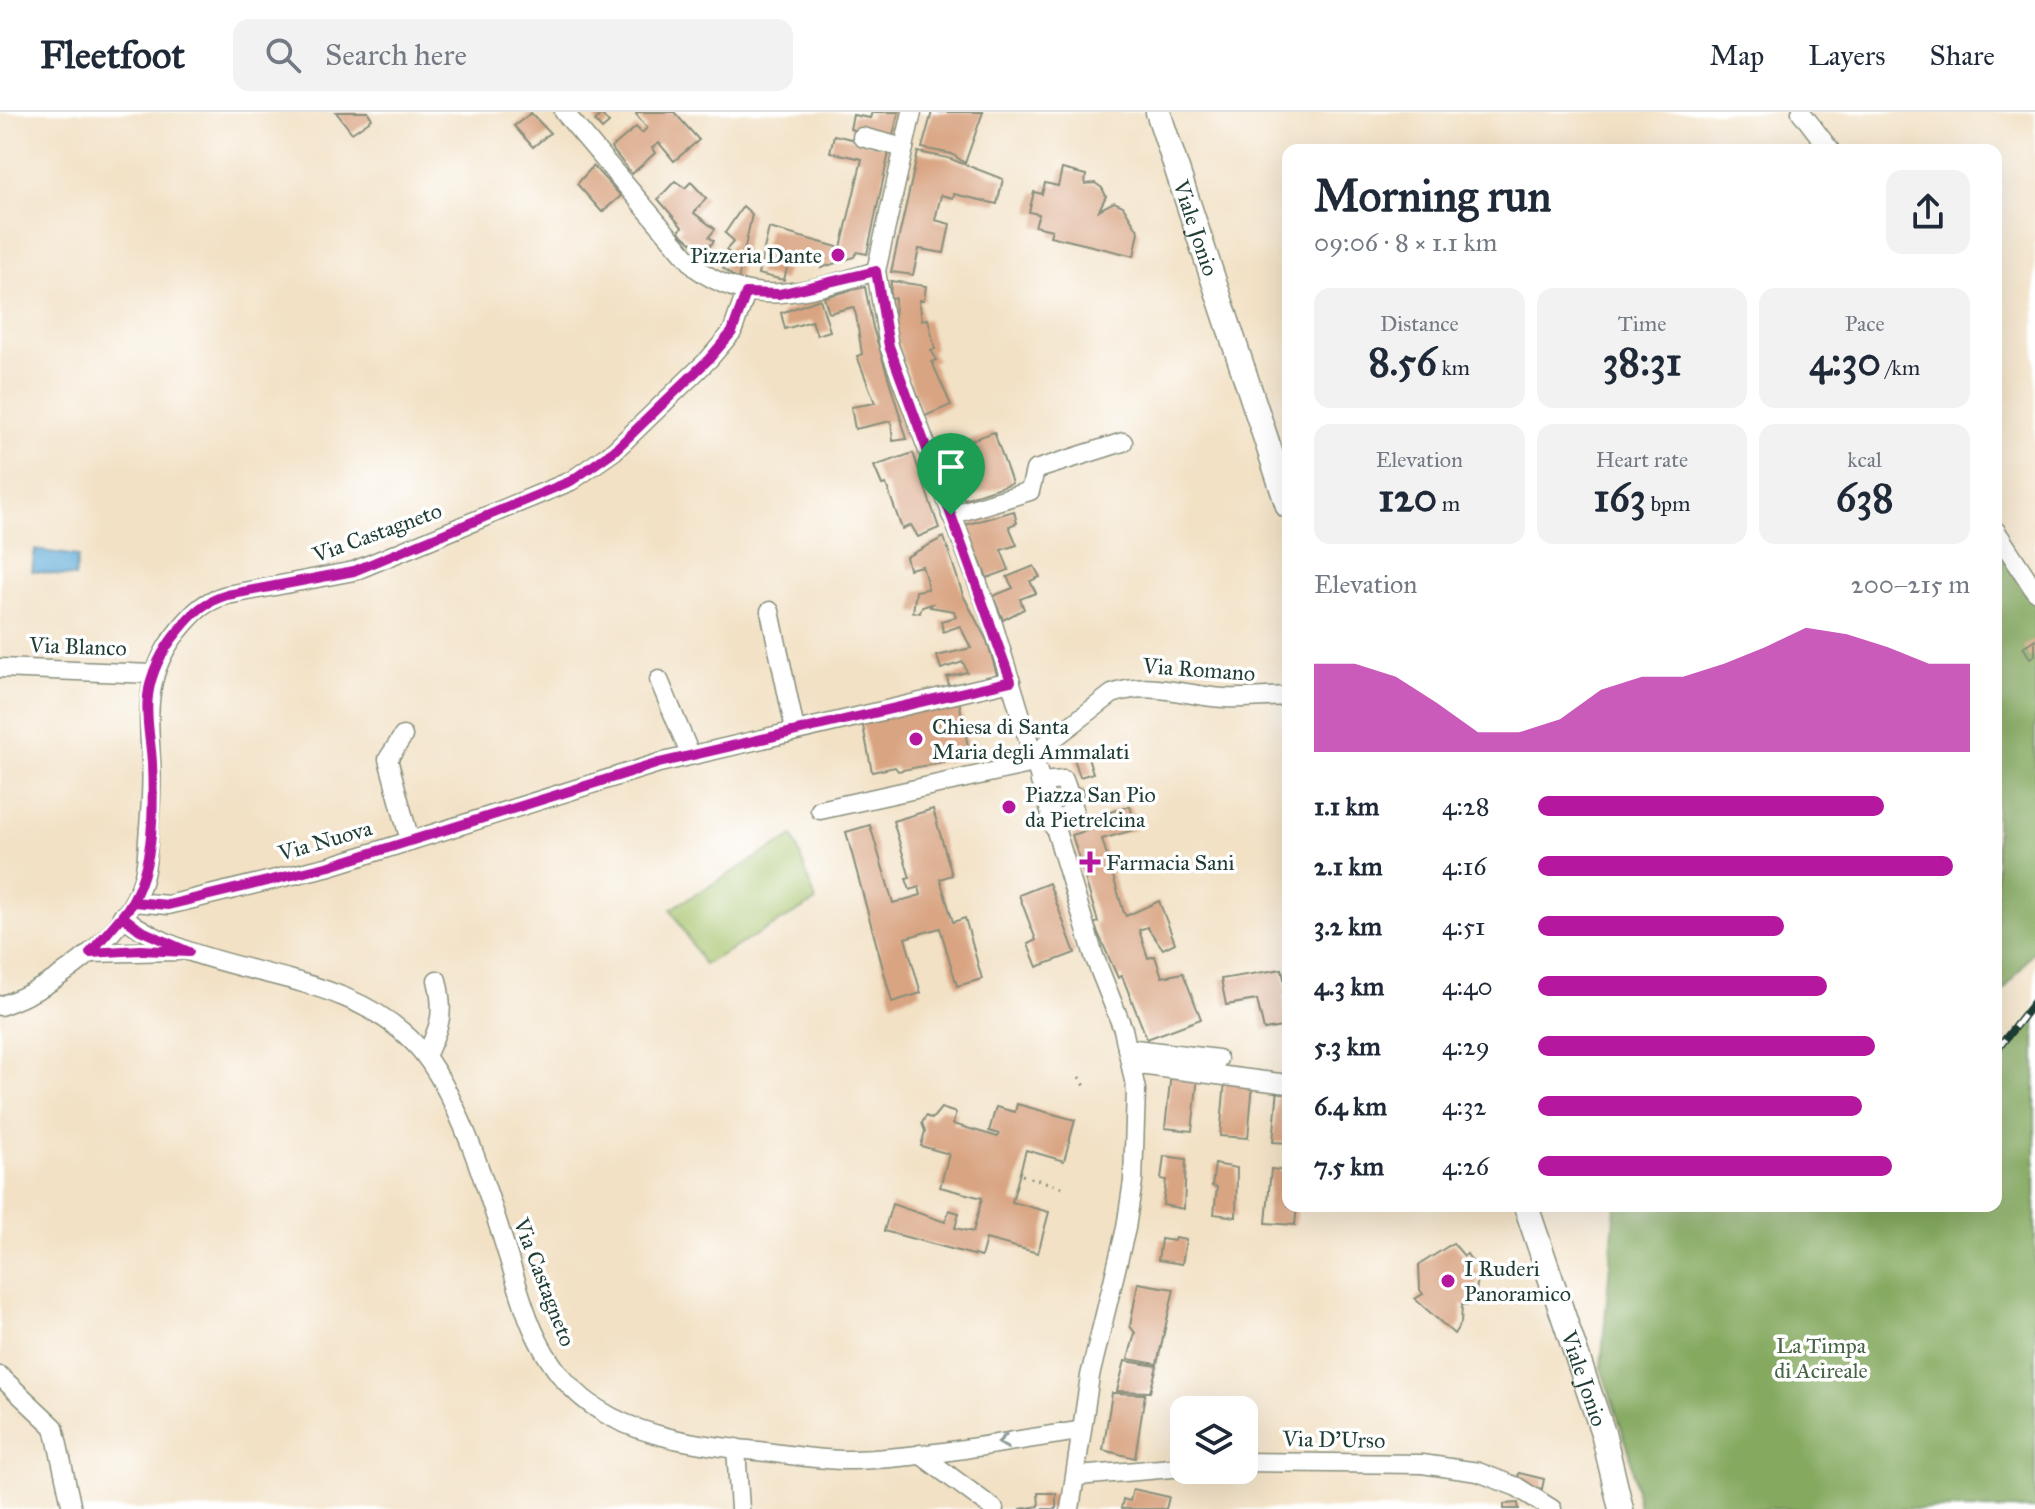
<!DOCTYPE html>
<html lang="en">
<head>
<meta charset="utf-8">
<style>
	:root { --surface:#fff; --page:#f2f2f3; --text:#1f2937; --muted:#747a83; --line:#e0e1e3; --accent:#b5179e }
	body { margin:0; font-family:"IM FELL Great Primer",serif; background:var(--page); color:var(--text); height:100vh; display:flex; flex-direction:column; font-size:30px; white-space:nowrap }
	* { box-sizing:border-box; margin:0 }
	p { font-size:26px; color:var(--muted) }
	.icon { flex:none; width:44px; height:44px; fill:none; stroke:currentColor; stroke-width:2; stroke-linecap:round; stroke-linejoin:round }
	.map { position:relative; flex:1; overflow:hidden }
	.sheet { position:absolute; left:1282px; top:32px; width:720px; height:1068px; display:flex; flex-direction:column; background:var(--surface); border-radius:16px; box-shadow:0 8px 32px #0002 }
	.sheet>* { flex:none }
	.fabs { position:absolute; left:1170px; top:1284px; display:grid; gap:16px }
	.fabs a { display:grid; place-items:center; width:88px; height:88px; border-radius:16px; background:var(--surface); box-shadow:0 8px 32px #0002; font-size:40px }
	.pin { position:absolute; display:grid; place-items:center; width:68px; height:68px; color:#fff; margin:-82px -34px; border-radius:50% 50% 50% 0; rotate:-45deg; box-shadow:0 0 8px #0007 }
	.pin .icon { rotate:45deg }
	.round { display:grid; place-items:center; flex:none; width:84px; height:84px; border-radius:16px; background:var(--page) }
	.headline { display:flex; align-items:center; justify-content:space-between; height:136px; padding:0 32px }
	h1 { font-size:44px; font-weight:800; line-height:60px }
	.stats { display:grid; grid-template-columns:repeat(3,1fr); gap:12px; height:136px; padding:8px 32px }
	.stats div { display:grid; align-content:center; border-radius:16px; background:var(--page); text-align:center }
	.stats b { font-size:40px; font-weight:800 }
	.stats small { font-size:22px; font-weight:400 }
	.stats p { font-size:22px }
	.chart { height:224px; padding:16px 32px }
	.chart p { display:flex; justify-content:space-between }
	.chart svg { width:100%; height:144px; margin-top:8px; fill:var(--accent); opacity:.7 }
	ul { padding:0 32px; list-style:none; font-size:26px }
	li { display:grid; grid-template-columns:128px 96px 1fr; align-items:center; height:60px }
	li i { height:20px; border-radius:10px; background:var(--accent) }
	header { display:flex; align-items:center; gap:48px; box-sizing:border-box; height:112px; padding:0 40px; background:var(--surface); border-bottom:2px solid var(--line) }
	header strong { font-size:38px }
	nav { display:flex; gap:44px; margin-inline-start:auto; font-size:28px }
	.search { width:560px; height:72px; background:var(--page); display:flex; align-items:center; gap:20px; box-sizing:border-box; padding:0 28px; border-radius:16px; color:var(--muted); font-size:30px }
	.map>svg:first-child { display:block }
	.green { fill:#a5c36b; stroke:#628050; stroke-width:2 }
	.forest { fill:#84a95f; stroke:#52734a; stroke-width:2 }
	.water { fill:#5faad7; stroke:#3f7486; stroke-width:2 }
	.building { fill:#d9a482 }
	.lines { fill:none; stroke-linecap:round; stroke-linejoin:round }
	.minor-casing { stroke:#888f7c; stroke-width:21 }
	.major-casing { stroke:#888f7c; stroke-width:27 }
	.path { stroke:#888f7c; stroke-width:3; stroke-dasharray:2 6; stroke-linecap:butt }
	.minor { stroke:#fff; stroke-width:18 }
	.major { stroke:#fff; stroke-width:24 }
	.rail-casing { stroke:#1f3d34; stroke-width:8 }
	.rail { stroke:#fff; stroke-width:5; stroke-dasharray:15; stroke-linecap:butt }
	.oneway { stroke:#8f9e9a }
	.route-casing { stroke:#fff; stroke-width:16 }
	.route { stroke:#b5179e; stroke-width:10 }
	.poi-dot { fill:#b5179e; stroke:#fff; stroke-width:3 }
	.labels { text-anchor:middle; stroke-width:7; stroke-linejoin:round; paint-order:stroke }
	.street-label { font-size:22px; fill:#1f3d34; stroke:#fff }
	.poi-label { font-size:22px; fill:#1f3d34; stroke:#fff; text-anchor:start }
	.park-label { font-size:22px; fill:#476544; stroke:#fff }
</style>
</head>
<body>
<header>
<strong>Fleetfoot</strong>
<div class="search"><svg class="icon" aria-label="search" viewBox="0 0 24 24"><circle cx="10" cy="10" r="6"/><path d="M15 15l6 6"/></svg>Search here</div>
<nav><a>Map</a><a>Layers</a><a>Share</a></nav>
</header>
<div class="map">
<svg width="2035" height="1397" viewBox="0 0 2035 1397">
	<rect width="100%" height="100%" fill="#fff"/>
	<filter id="ink" filterUnits="userSpaceOnUse"><feTurbulence type="fractalNoise" baseFrequency=".0125" numOctaves="2"/><feDisplacementMap in="SourceGraphic" scale="16" xChannelSelector="R" yChannelSelector="G"/><feConvolveMatrix kernelMatrix="1 2 1 2 8 2 1 2 1" color-interpolation-filters="sRGB"/></filter>
	<filter id="wash" filterUnits="userSpaceOnUse"><feTurbulence type="fractalNoise" baseFrequency=".006" numOctaves="4" result="noise"/><feDisplacementMap in="SourceGraphic" scale="32" xChannelSelector="R" yChannelSelector="G"/><feGaussianBlur stdDeviation="1.8" result="paint"/><feColorMatrix in="noise" values="0 0 0 0 0 0 0 0 0 0 0 0 0 0 0 0 0 1.4 0 .05"/><feComposite in="paint" operator="in"/></filter>
	<g filter="url(#wash)">
		<rect width="100%" height="100%" fill="#f2e1c5"/>
		<!-- green -->
		<polygon class="green" points="793,724 816,789 704,853 671,797"/>
		<!-- forest -->
		<g class="forest">
			<polygon points="1996,429 2035,487 2035,838 1996,888"/>
			<polygon points="2035,902 2035,1397 1639,1397 1630,1342 1601,1256 1615,1094 1996,1094 1996,953"/>
		</g>
		<!-- water -->
		<polygon class="water" points="35,438 78,444 75,465 32,459"/>
		<g id="blocks">
			<!-- building -->
			<g class="building">
				<polygon points="336,0 368,0 372,7 352,21"/>
				<polygon points="638,0 674,0 699,28 674,49 659,31 652,36 655,41 632,62 611,36 636,15 642,21 647,16 636,2"/>
				<polygon points="872,0 899,0 892,27 850,17 853,3 870,6"/>
				<polygon points="932,0 983,0 965,51 952,42 922,36"/>
				<polygon points="531,1 550,21 533,35 514,14"/>
				<polygon points="601,2 609,11 602,17 595,9"/>
				<polygon points="834,23 890,36 867,142 857,140 854,145 821,156 822,151 790,144 784,168 758,162 769,116 841,136 862,47 830,40"/>
				<polygon points="918,40 948,46 1003,67 997,92 954,82 953,86 941,83 935,108 950,112 944,141 919,137 913,163 891,160"/>
				<polygon points="593,54 621,84 602,100 577,72"/>
				<polygon points="1062,57 1086,63 1085,72 1095,71 1102,76 1106,84 1099,98 1114,90 1123,94 1139,120 1134,144 1050,124 1052,118 1035,114 1039,102 1029,100 1034,80 1042,82 1045,71 1058,74"/>
				<polygon points="675,69 685,76 691,70 706,86 694,101 715,117 709,125 714,129 704,141 679,120 682,115 658,87"/>
				<polygon points="743,94 752,102 738,168 723,156 734,145 726,138 734,129 725,121"/>
				<polygon points="891,169 926,174 924,188 919,188 922,208 928,207 935,237 931,238 937,248 932,250 951,293 923,305 894,218 895,186 890,186"/>
				<polygon points="865,175 873,216 907,327 893,329 891,309 855,317 851,295 875,291 857,244 862,242 856,203 853,195 829,201 824,185"/>
				<polygon points="820,187 830,219 817,223 812,209 785,217 781,201"/>
				<polygon points="994,320 1012,371 964,387 946,337"/>
				<polygon points="913,341 939,416 918,425 911,413 902,417 886,372 882,373 874,354"/>
				<polygon points="1014,399 1017,411 1009,414 1017,433 1001,438 1009,458 987,466 965,413"/>
				<polygon points="944,425 963,483 987,529 997,563 949,574 947,565 967,560 963,550 941,557 937,544 971,536 960,514 943,520 941,509 956,505 954,499 930,495 932,492 922,495 920,501 913,500 916,479 928,477 926,467 922,454 909,457 906,445"/>
				<polygon points="1034,454 1040,465 1030,469 1036,481 1020,487 1024,497 1003,508 993,484 1013,476 1007,465"/>
				<polygon points="2035,527 2035,543 2030,546 2023,535"/>
				<polygon points="959,589 970,645 898,659 895,655 872,660 862,609"/>
				<polygon points="1087,642 1093,661 1080,665 1074,646"/>
				<polygon points="1072,673 1084,678 1081,691"/>
				<polygon points="1130,694 1137,717 1102,727 1124,801 1126,804 1159,789 1175,831 1163,837 1147,815 1139,818 1148,846 1155,844 1162,865 1183,861 1201,907 1147,927 1122,864 1118,866 1094,812 1098,810 1072,723 1110,712 1107,701"/>
				<polygon points="933,697 952,763 940,767 953,810 965,806 982,867 957,874 940,816 905,826 921,881 892,890 846,720 870,713 893,791 921,783 919,775 910,778 906,767 910,766 893,709"/>
				<polygon points="1049,771 1075,841 1037,855 1028,832 1036,828 1019,783"/>
				<polygon points="1282,857 1287,881 1283,881 1288,914 1264,918 1257,888 1226,893 1221,867"/>
				<polygon points="1171,961 1198,964 1192,1019 1165,1016"/>
				<polygon points="1225,969 1253,971 1248,1026 1220,1024"/>
				<polygon points="1278,976 1288,977 1288,1031 1273,1030"/>
				<polygon points="1017,992 1075,1008 1064,1049 1026,1038 1012,1090 1049,1100 1038,1141 986,1127 981,1145 884,1119 892,1092 945,1110 949,1098 959,1101 955,1116 973,1120 982,1086 940,1075 949,1042 921,1034 925,1019 922,1011 926,1004 932,1007 941,996 956,1001 953,1012 998,1025 999,1022 989,1019 996,995 1015,1000"/>
				<polygon points="1164,1044 1186,1047 1184,1097 1163,1093 1166,1068 1161,1067"/>
				<polygon points="1215,1052 1237,1056 1236,1105 1214,1102 1217,1075 1212,1074"/>
				<polygon points="1271,1057 1288,1059 1288,1094 1297,1094 1295,1113 1266,1111"/>
				<polygon points="1175,1126 1186,1128 1182,1152 1158,1148 1161,1127 1174,1129"/>
				<polygon points="1453,1131 1464,1144 1467,1142 1479,1160 1474,1192 1462,1193 1461,1211 1454,1222 1415,1187 1423,1182 1420,1178 1419,1153"/>
				<polygon points="1138,1171 1174,1177 1157,1252 1128,1247 1135,1221 1130,1214"/>
				<polygon points="1125,1249 1157,1254 1150,1280 1117,1279"/>
				<polygon points="1112,1281 1145,1282 1135,1346 1103,1338"/>
				<polygon points="1519,1361 1544,1367 1542,1377 1517,1371"/>
				<polygon points="1133,1377 1169,1385 1166,1397 1121,1397 1123,1387 1130,1389"/>
				<polygon points="1038,1381 1056,1381 1056,1397 1020,1397 1039,1394"/>
				<polygon points="1518,1391 1519,1397 1504,1397 1504,1392"/>
			</g>
		</g>
	</g>
	<g filter="url(#ink)">
		<use href="#blocks" fill-opacity="0" stroke="#888f7c" stroke-width="2"/>
		<g class="lines">
			<defs>
				<g id="minor">
					<path d="M 564,0 L 696,156 C 754,199 813,178 876,159"/>
					<polyline points="912,0 876,159 889,234 993,512 1094,844 1123,917 1136,978 1133,1069 1126,1116 1090,1264 1070,1397"/>
					<polyline points="1801,0 1830,38"/>
					<polyline points="862,25 904,36"/>
					<polyline points="951,403 1030,379 1035,358 1123,330"/>
					<polyline points="1996,419 2035,479"/>
					<polyline points="770,499 795,618"/>
					<polyline points="0,556 153,562"/>
					<polyline points="659,568 690,642"/>
					<polyline points="403,624 388,647 410,729"/>
					<path d="M 1032,643 L 1112,582 C 1152,568 1185,584 1224,586 C 1245,587 1267,585 1288,584"/>
					<polyline points="1040,670 1064,668 1074,697 1053,714"/>
					<polyline points="820,698 1034,651"/>
					<polyline points="134,790 168,793 330,754 659,651 1011,569"/>
					<path d="M 122,804 C 209,872 341,850 418,935 C 467,990 500,1124 525,1197 C 563,1308 643,1327 748,1338 C 782,1341 819,1349 853,1348 C 929,1346 1005,1329 1080,1319"/>
					<polyline points="90,841 178,839"/>
					<path d="M 0,894 C 52,876 120,828 140,776 C 146,761 147,744 148,728 C 150,702 153,675 151,649 C 148,598 145,559 179,518 C 194,500 204,489 227,483 L 354,459 L 571,369 L 614,339 L 709,247 L 732,220 L 746,181"/>
					<polyline points="1127,936 1218,947"/>
					<path d="M 426,944 C 440,914 445,901 437,868"/>
					<polyline points="1131,952 1288,972"/>
					<polyline points="0,1264 54,1315 72,1397"/>
					<polyline points="736,1336 740,1397"/>
					<polyline points="920,1342 994,1397"/>
					<polyline points="1244,1350 1422,1352 1478,1360 1517,1375 1552,1397"/>
					<polyline points="1078,1364 1184,1355"/>
				</g>
				<g id="major">
					<path id="s1" d="M 1158,0 L 1288,394"/>
					<path id="s2" d="M 1526,1094 L 1603,1321 L 1621,1397"/>
				</g>
			</defs>
			<!-- minor casing -->
			<use href="#minor" class="minor-casing"/>
			<!-- major casing -->
			<use href="#major" class="major-casing"/>
			<!-- path -->
			<g class="path">
				<polyline points="1079,965 1087,977"/>
				<polyline points="1022,1063 1065,1076"/>
			</g>
			<!-- minor -->
			<use href="#minor" class="minor"/>
			<!-- major -->
			<use href="#major" class="major"/>
			<defs>
				<polyline id="rail" points="1996,939 2035,889"/>
			</defs>
			<!-- rail casing -->
			<use href="#rail" class="rail-casing"/>
			<!-- rail -->
			<use href="#rail" class="rail"/>
		</g>
		<!-- one-way arrows -->
		<defs><path id="oneway-chevron" d="M-2-3.5L2.5 0L-2 3.5" fill="none" stroke-width="1.6" stroke-linecap="round" stroke-linejoin="round" transform="scale(2)"/></defs>
		<use class="oneway" href="#oneway-chevron" transform="translate(1003 1330) rotate(172)"/>
	</g>
	<g class="lines" filter="url(#ink)">
		<defs>
			<path id="route" d="M 951,403 L 889,234 L 876,159 L 779,182 L 746,181 L 732,220 L 709,247 L 614,339 L 571,369 L 354,459 L 227,483 C 204,490 194,500 179,518 C 163,537 151,559 148,584 C 145,606 151,629 152,651 C 154,701 155,765 122,804 L 140,818 L 189,840 L 140,838 L 90,841 L 134,790 L 168,793 L 330,754 L 659,651 L 1011,569 L 951,403"/>
		</defs>
		<!-- route casing -->
		<use href="#route" class="route-casing"/>
		<!-- route -->
		<use href="#route" class="route"/>
	</g>
	<!-- markers -->
	<g class="poi-dot">
		<circle cx="838" cy="143" r="8"/>
		<circle cx="916" cy="627" r="8"/>
		<circle cx="1009" cy="695" r="8"/>
		<path d="M1086 738h8v8h8v8h-8v8h-8v-8h-8v-8h8z"/>
		<circle cx="1448" cy="1169" r="8"/>
	</g>
	<g class="labels">
		<!-- street labels -->
		<g class="street-label">
			<text dy="8" stroke="none"><textPath href="#s1" startOffset="122">Viale Jonio</textPath></text>
			<text transform="translate(377 420) rotate(-20)" y="8">Via Castagneto</text>
			<text transform="translate(78 534) rotate(2)" y="8">Via Blanco</text>
			<text transform="translate(1199 557) rotate(4)" y="8">Via Romano</text>
			<text transform="translate(325 728) rotate(-16)" y="8">Via Nuova</text>
			<text transform="translate(545 1170) rotate(69)" y="8">Via Castagneto</text>
			<text dy="8" stroke="none"><textPath href="#s2" startOffset="182">Viale Jonio</textPath></text>
			<text transform="translate(1334 1327) rotate(1)" y="8">Via D'Urso</text>
		</g>
		<!-- poi labels -->
		<g class="poi-label">
			<text x="822" y="151" text-anchor="end">Pizzeria Dante</text>
			<text x="932" y="622">Chiesa di Santa<tspan x="932" dy="25">Maria degli Ammalati</tspan></text>
			<text x="1025" y="690">Piazza San Pio<tspan x="1025" dy="25">da Pietrelcina</tspan></text>
			<text x="1106" y="758">Farmacia Sani</text>
			<text x="1464" y="1164">I Ruderi<tspan x="1464" dy="25">Panoramico</tspan></text>
		</g>
		<!-- park labels -->
		<g class="park-label">
			<text x="1821" y="1241">La Timpa<tspan x="1821" dy="25">di Acireale</tspan></text>
		</g>
	</g>
</svg>
<div class="fabs">
<a><svg class="icon" aria-label="layers" viewBox="0 0 24 24"><path d="M12 4l9 5-9 5-9-5zM3 14l9 5 9-5"/></svg></a>
</div>
<div class="pin" style="left:951px;top:403px;background:#1e9e55"><svg class="icon" aria-label="arrive" viewBox="0 0 24 24"><path d="M6 21V4h12l-3 4 3 4H6"/></svg></div>
<section class="sheet">
<div class="headline"><div><h1>Morning run</h1><p>09:06 · 8 × 1.1 km</p></div><a class="round"><svg class="icon" aria-label="share" viewBox="0 0 24 24"><path d="M12 15V3M7 8l5-5 5 5M5 13v7h14v-7"/></svg></a></div>
<div class="stats">
<div><p>Distance</p><b>8.56<small> km</small></b></div>
<div><p>Time</p><b>38:31</b></div>
<div><p>Pace</p><b>4:30<small> /km</small></b></div>
</div>
<div class="stats">
<div><p>Elevation</p><b>120<small> m</small></b></div>
<div><p>Heart rate</p><b>163<small> bpm</small></b></div>
<div><p>kcal</p><b>638</b></div>
</div>
<div class="chart"><p><span>Elevation</span>200–215 m</p>
<svg viewBox="0 0 160 44" preserveAspectRatio="none"><path d="M0 44V17L10 17L20 21L30 29L40 38L50 38L60 34L70 25L80 21L90 21L100 17L110 12L120 6L130 8L140 12L150 17L160 17V44z"/></svg>
</div>
<ul>
<li><b>1.1 km</b>4:28<i style="width:80%"></i></li>
<li><b>2.1 km</b>4:16<i style="width:96%"></i></li>
<li><b>3.2 km</b>4:51<i style="width:57%"></i></li>
<li><b>4.3 km</b>4:40<i style="width:67%"></i></li>
<li><b>5.3 km</b>4:29<i style="width:78%"></i></li>
<li><b>6.4 km</b>4:32<i style="width:75%"></i></li>
<li><b>7.5 km</b>4:26<i style="width:82%"></i></li>
</ul>
</section>
</div>
</body>
</html>
